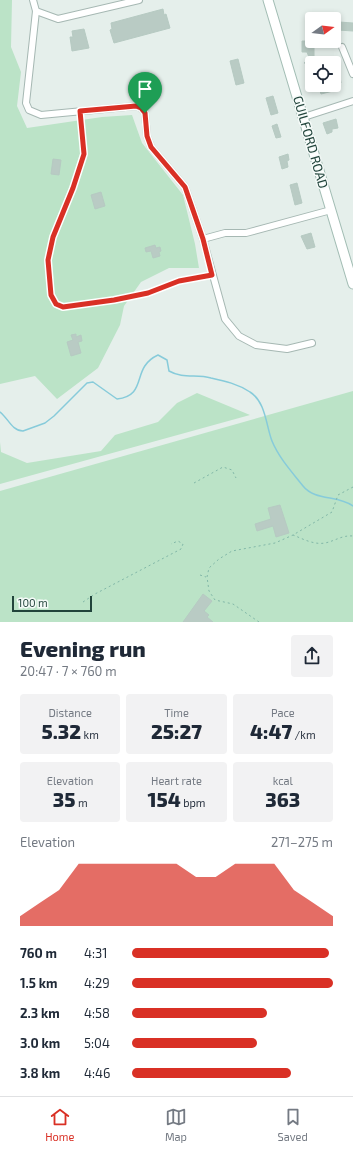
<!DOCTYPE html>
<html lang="en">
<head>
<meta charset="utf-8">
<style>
	:root { --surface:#fff; --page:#f2f2f3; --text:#1f2937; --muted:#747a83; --line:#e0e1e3; --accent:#d93025 }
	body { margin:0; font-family:"Exo 2",sans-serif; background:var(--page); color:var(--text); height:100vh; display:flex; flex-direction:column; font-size:15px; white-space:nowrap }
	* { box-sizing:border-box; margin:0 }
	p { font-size:13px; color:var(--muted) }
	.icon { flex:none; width:22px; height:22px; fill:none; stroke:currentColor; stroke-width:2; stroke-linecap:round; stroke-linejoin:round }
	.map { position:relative; height:622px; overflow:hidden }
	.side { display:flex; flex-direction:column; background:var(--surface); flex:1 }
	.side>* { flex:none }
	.needle { width:26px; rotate:75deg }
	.fabs { position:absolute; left:305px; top:12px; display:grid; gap:8px }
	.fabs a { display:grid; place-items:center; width:36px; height:36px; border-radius:4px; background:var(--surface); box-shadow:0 2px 6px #0003; font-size:20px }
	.scale { position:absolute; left:12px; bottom:10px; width:80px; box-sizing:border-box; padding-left:4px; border:2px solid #21443b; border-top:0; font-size:11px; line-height:14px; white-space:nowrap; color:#21443b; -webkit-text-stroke:3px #f6fbf9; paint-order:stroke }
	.pin { position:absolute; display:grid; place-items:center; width:34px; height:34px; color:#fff; margin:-41px -17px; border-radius:50% 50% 50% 0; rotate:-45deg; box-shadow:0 0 4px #0007 }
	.pin .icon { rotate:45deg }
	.round { display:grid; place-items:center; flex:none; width:42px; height:42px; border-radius:4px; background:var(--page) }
	.headline { display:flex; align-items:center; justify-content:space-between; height:68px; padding:0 20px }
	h1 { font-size:22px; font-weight:800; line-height:30px }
	.stats { display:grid; grid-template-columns:repeat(3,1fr); gap:6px; height:68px; padding:4px 20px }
	.stats div { display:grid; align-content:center; border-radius:4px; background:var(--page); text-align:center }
	.stats b { font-size:20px; font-weight:800 }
	.stats small { font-size:11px; font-weight:400 }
	.stats p { font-size:11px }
	.chart { height:112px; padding:8px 20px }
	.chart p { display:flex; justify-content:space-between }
	.chart svg { width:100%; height:72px; margin-top:4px; fill:var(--accent); opacity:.7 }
	ul { padding:0 20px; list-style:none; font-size:13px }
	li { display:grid; grid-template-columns:64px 48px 1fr; align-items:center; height:30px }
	li i { height:10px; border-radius:5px; background:var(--accent) }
	.dock { display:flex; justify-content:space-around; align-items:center; height:56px; border-top:1px solid var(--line); background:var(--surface); font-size:11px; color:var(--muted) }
	.dock a { display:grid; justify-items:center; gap:2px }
	.dock .selected { color:var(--accent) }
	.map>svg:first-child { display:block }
	.green { fill:#bbe3c7 }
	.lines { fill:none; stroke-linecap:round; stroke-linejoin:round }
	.stream { stroke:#87cbda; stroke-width:1.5 }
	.building { fill:#b9cbc4; stroke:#b6cac2 }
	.lane-casing { stroke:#a6b8b3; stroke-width:5 }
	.street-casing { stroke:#a6b8b3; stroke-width:8 }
	.secondary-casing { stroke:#a2bdb4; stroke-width:11 }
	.path { stroke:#81b7a7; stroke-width:1; stroke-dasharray:2 3; stroke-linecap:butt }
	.lane { stroke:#fff; stroke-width:3 }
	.street { stroke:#fff; stroke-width:6 }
	.secondary { stroke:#fff; stroke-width:9 }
	.route-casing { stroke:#fff; stroke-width:8 }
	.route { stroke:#d93025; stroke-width:5 }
	.labels { text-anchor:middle; stroke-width:3; stroke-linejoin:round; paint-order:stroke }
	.street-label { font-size:13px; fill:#21443b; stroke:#f6fbf9 }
</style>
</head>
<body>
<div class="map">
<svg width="353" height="622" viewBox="0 0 353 622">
	<rect width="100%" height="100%" fill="#e5efeb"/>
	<!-- green -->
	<g class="green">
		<polygon points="0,0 12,0 11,47 21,72 17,106 27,128 102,117 132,115 142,143 183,195 195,244 199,268 169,268 141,282 124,306 120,325 98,368 57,399 35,376 0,384"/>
		<polygon points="353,391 353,622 0,622 0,491"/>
		<polygon points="197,393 250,415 0,484 0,442 1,452 27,463 101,451 115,435 158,422 177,403"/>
	</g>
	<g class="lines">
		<!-- stream -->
		<path class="stream" d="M 0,412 C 8,418 12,431 23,431 L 45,423 L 54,416 L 87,383 L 93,382 L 117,399 C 149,395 130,368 158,355 L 167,360 L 169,371 C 183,379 196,374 211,378 C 225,381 238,384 250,392 C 266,402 266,426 272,441 C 279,458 292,472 303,486 C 315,501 338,495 353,506"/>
	</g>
	<!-- building -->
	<g class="building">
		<polygon points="163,9 164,15 166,14 170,28 114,43 110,30 112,29 111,23"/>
		<polygon points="339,22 353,23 353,31 338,30"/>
		<polygon points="84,29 89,48 72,51 70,37 73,37 72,31"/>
		<polygon points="302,41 314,41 314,59 317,58 319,63 304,63 310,60 307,52 302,52"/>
		<polygon points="238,59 244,83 236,85 230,61"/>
		<polygon points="340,77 341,83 335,85 337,90 321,94 320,91 317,91 315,85 334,85 334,78"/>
		<polygon points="273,96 278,113 271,115 266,98"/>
		<polygon points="336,119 338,128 332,129 332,132 327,134 323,123"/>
		<polygon points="277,124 281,137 276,138 272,126"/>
		<polygon points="288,154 289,160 287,161 288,167 282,169 279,157"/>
		<polygon points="53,159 61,160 59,175 51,174"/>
		<polygon points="297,183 302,203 295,205 290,185"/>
		<polygon points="101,192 105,206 95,209 91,195"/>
		<polygon points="311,233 315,247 307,249 301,236"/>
		<polygon points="155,245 156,248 160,247 161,251 159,252 160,256 153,258 151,251 146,252 145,248"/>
		<polygon points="76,334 76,337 81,335 82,341 78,342 81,353 71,356 67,342 73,340 71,335"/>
		<polygon points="280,505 289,533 276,537 273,526 257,531 255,524 271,519 268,508"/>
		<polygon points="203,594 212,601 204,611 209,615 207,617 213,622 183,622"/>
	</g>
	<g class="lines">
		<defs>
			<polyline id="lane" points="80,111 84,154 73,188 53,237 48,260 51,295 56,303 63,307 114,300 148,293 179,281 212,275"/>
			<g id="street">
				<polyline points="33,0 36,11 26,103 29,110 41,115 136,106 141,108 145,113 147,136 151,147 185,187 203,239 225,319 239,336 256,345 287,349 312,343"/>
				<polyline points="36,11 58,19 139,0"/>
				<polyline points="342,47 353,74"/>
				<polyline points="304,117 353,101"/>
				<polyline points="203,239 225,233 246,233 331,210"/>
			</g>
			<polyline id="secondary" points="268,0 353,284"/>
		</defs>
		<!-- lane casing -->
		<use href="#lane" class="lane-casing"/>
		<!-- street casing -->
		<use href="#street" class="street-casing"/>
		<!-- secondary casing -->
		<use href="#secondary" class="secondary-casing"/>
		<!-- path -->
		<g class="path">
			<polyline points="194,483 223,467 232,470 236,478"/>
			<path d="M 353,487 L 338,495 L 332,512 L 293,535 C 303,539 314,545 325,543 C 335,541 342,535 353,536"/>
			<polyline points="200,575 206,577"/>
			<polyline points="83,602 95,594 181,549 183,544 178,541 171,544"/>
			<polyline points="259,622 233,604 215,600 209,591 207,577 209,568 219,559 232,551 275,543 293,535"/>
		</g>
		<!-- lane -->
		<use href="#lane" class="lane"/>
		<!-- street -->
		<use href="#street" class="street"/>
		<!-- secondary -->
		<use href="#secondary" class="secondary"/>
	</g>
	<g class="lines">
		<defs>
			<polygon id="route" points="136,106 141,108 145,113 147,136 151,147 185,187 203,239 212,275 179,281 148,293 114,300 63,307 56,304 51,295 48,260 53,237 73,188 84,154 80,111"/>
		</defs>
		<!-- route casing -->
		<use href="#route" class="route-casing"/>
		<!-- route -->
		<use href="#route" class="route"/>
	</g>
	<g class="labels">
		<!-- street labels -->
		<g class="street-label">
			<text transform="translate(311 142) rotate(74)" y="5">GUILFORD ROAD</text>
		</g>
	</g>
</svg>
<div class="fabs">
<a><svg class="needle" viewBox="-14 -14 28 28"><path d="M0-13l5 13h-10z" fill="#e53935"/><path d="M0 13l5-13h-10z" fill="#747a83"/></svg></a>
<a><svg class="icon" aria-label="locate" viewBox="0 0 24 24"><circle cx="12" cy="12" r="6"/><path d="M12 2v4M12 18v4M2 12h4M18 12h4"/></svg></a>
</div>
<div class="scale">100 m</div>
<div class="pin" style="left:145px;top:113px;background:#1e9e55"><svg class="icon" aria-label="arrive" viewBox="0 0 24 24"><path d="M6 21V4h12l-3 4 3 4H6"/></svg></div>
</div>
<section class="side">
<div class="headline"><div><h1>Evening run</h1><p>20:47 · 7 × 760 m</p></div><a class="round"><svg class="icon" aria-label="share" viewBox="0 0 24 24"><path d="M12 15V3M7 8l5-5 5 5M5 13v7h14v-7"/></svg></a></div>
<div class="stats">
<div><p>Distance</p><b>5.32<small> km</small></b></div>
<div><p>Time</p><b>25:27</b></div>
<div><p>Pace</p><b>4:47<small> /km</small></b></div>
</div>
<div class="stats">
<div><p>Elevation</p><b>35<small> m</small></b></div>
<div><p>Heart rate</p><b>154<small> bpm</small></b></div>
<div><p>kcal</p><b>363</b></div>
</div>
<div class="chart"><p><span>Elevation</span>271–275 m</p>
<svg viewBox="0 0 160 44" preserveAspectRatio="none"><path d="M0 44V38L10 30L20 22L30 6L40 6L50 6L60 6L70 6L80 6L90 14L100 14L110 6L120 6L130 6L140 22L150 30L160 38V44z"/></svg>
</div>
<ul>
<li><b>760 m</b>4:31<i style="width:98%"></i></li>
<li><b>1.5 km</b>4:29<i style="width:100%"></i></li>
<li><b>2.3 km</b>4:58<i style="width:67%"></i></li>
<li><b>3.0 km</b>5:04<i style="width:62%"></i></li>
<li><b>3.8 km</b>4:46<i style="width:79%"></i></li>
</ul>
</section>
<nav class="dock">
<a class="selected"><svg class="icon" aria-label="home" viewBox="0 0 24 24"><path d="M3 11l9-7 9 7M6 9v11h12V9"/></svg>Home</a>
<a><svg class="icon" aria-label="map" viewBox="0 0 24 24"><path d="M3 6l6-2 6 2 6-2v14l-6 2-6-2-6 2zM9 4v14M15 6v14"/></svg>Map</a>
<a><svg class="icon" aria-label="saved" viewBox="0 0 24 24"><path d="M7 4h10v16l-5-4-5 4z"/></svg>Saved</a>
</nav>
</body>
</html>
